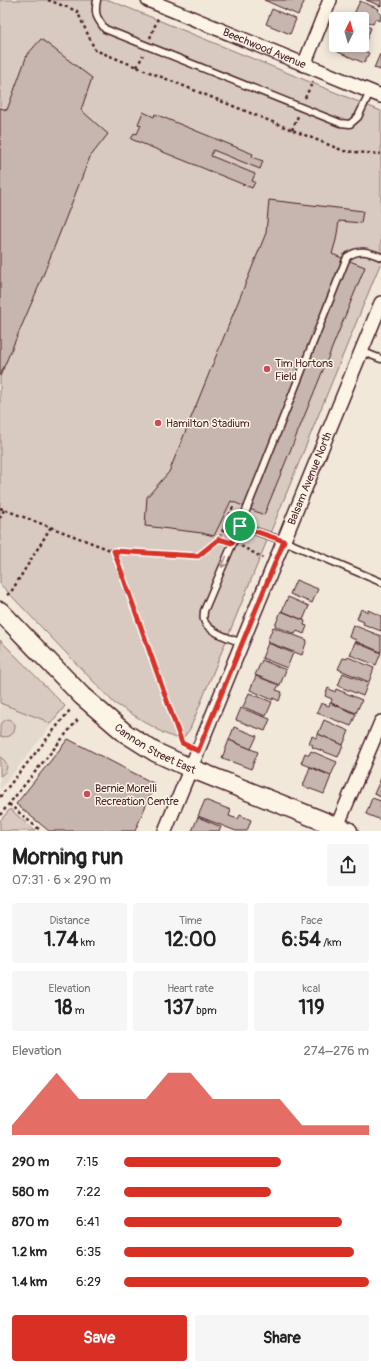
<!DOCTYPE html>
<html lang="en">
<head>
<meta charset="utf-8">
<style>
	:root { --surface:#fff; --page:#f6f6f6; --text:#222; --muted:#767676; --accent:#d93025 }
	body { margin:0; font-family:Pangolin,sans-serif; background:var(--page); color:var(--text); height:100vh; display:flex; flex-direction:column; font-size:15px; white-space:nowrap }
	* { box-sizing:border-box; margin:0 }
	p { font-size:13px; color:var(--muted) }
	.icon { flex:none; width:22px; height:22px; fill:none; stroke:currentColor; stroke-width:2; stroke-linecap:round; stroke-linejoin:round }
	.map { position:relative; height:831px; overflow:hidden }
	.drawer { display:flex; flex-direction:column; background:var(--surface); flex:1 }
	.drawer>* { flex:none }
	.needle { width:26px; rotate:5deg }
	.tools { position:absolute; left:329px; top:12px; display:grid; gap:8px }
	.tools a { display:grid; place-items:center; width:40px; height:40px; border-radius:4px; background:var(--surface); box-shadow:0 2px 10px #0003; font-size:20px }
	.pin { position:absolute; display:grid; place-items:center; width:34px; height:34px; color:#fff; margin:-17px; border:2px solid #fff; border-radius:50%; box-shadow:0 1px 4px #0007 }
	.round { display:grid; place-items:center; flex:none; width:42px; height:42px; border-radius:4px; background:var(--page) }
	.overview { display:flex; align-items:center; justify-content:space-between; height:68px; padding:0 12px }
	h1 { font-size:22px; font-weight:800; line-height:30px }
	.stats { display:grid; grid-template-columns:repeat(3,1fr); gap:6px; height:68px; padding:4px 12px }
	.stats div { display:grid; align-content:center; border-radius:4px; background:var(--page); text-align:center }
	.stats b { font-size:20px; font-weight:800 }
	.stats small { font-size:11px; font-weight:400 }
	.stats p { font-size:11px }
	.chart { height:112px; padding:8px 12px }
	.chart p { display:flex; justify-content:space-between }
	.chart svg { width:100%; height:72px; margin-top:4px; fill:var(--accent); opacity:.7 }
	.action { display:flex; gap:8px; margin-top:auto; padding:8px 12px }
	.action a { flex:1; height:46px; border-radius:4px; background:var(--accent); color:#fff; font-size:16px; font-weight:800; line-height:46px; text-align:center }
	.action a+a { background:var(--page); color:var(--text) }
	ul { padding:0 12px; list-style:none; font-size:13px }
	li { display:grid; grid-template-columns:64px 48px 1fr; align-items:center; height:30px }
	li i { height:10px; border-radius:5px; background:var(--accent) }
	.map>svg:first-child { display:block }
	.built { fill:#e4d9cd }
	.green { fill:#d8cac0; stroke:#917476 }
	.building { fill:#c7b6af; stroke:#4a1f2b }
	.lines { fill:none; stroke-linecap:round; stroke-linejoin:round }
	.lane-casing { stroke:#4a1f2b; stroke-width:9 }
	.street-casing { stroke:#4a1f2b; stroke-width:16 }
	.secondary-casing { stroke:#4a1f2b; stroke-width:21 }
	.path { stroke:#4a1f2b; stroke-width:2.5; stroke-dasharray:3 3; stroke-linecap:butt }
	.lane { stroke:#fcf5e5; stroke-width:6 }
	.street { stroke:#fcf5e5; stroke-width:13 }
	.secondary { stroke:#fcf5e5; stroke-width:18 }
	.oneway { stroke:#a38a88 }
	.route-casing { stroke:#fff; stroke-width:8 }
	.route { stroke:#d93025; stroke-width:5 }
	.poi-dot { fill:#d1495b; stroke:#fcf5e5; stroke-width:1.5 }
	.labels { text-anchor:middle; stroke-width:3; stroke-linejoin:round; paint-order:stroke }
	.street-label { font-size:11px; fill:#4a1f2b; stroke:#fcf5e5 }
	.poi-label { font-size:11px; fill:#4a1f2b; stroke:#fcf5e5; text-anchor:start }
</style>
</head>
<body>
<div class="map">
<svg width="381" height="831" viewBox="0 0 381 831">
	<rect width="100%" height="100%" fill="#f1e8da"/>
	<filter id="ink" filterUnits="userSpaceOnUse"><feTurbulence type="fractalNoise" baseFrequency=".025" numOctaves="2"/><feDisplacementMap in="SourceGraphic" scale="8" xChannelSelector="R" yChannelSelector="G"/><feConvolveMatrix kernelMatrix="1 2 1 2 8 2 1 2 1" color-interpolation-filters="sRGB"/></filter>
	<g filter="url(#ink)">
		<!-- built -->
		<polygon class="built" points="0,641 65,708 0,790"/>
		<!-- green -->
		<g class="green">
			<polygon points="0,0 109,0 381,111 381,262 190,729 183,738 175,738 163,733 114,703 0,584"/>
			<polygon points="0,640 65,706 50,724 44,720 0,703"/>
			<path d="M 9,719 L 15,724 C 16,734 9,739 0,736 L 0,725 L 5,720 Z"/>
			<path d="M 0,757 C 9,762 9,771 0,776 Z"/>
			<polygon points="10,809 35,831 0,831 0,821"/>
		</g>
		<!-- building -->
		<g class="building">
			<polygon points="264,0 305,0 298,15"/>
			<polygon points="366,0 381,0 381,6"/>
			<polygon points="360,1 379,9 378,12 381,14 380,21 375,19 373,24 353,16"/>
			<polygon points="272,9 296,19 290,34 266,24"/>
			<polygon points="362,24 371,28 365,43 362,41"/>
			<polygon points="41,39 92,78 81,110 108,134 90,157 38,288 0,376 0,108 7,110 27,55"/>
			<polygon points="341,45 360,45 364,47 362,50 369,53 364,63 338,52"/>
			<polygon points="380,54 381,55 381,70 374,68"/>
			<polygon points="143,112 154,117 155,114 253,154 252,157 263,161 260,169 213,150 211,156 255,174 252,181 255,182 252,188 131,139 134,133 137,134 141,125 138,124"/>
			<polygon points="269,200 363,211 361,223 339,221 336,240 332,254 365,267 264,515 231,501 214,536 202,533 145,526 147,497 169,472 266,233"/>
			<polygon points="296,580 318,589 312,603 290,594"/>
			<polygon points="288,597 309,606 303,620 282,611"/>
			<polygon points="361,609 368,612 368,610 381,616 381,631 363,624 364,622 357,619"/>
			<polygon points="281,611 305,621 304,625 307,626 304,634 297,631 295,634 275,626"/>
			<polygon points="353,625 381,636 381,652 355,641 356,640 349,637"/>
			<polygon points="273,627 307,640 302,655 267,642"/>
			<polygon points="355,642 381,653 376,665 350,655"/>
			<polygon points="268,643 293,653 287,668 262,658"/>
			<polygon points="348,657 374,668 369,682 338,669 343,658 347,659"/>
			<polygon points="262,660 286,670 280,685 255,675"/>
			<polygon points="343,673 368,683 363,696 338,686"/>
			<polygon points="256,676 279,685 276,690 282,692 279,701 273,698 273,700 250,690"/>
			<polygon points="328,688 335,692 336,689 362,700 356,713 331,703 332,699 325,696"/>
			<polygon points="249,693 272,702 266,716 243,707"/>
			<polygon points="321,703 329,706 330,703 356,714 351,726 317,713"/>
			<polygon points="241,708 270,719 265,731 236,720"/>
			<polygon points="324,720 349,731 343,745 318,734"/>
			<polygon points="234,727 257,736 251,749 229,740"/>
			<polygon points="318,734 343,745 338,757 312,747 313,745 309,743 312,736 316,738"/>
			<polygon points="68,739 155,784 135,831 49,831 16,804"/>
			<polygon points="229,740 258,752 251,769 222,758"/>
			<polygon points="311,751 337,762 331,775 301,763 305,753 309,755"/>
			<polygon points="310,767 331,776 324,794 303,786"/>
			<polygon points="381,778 381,797 374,794"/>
			<polygon points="372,798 381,801 381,820 366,814"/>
			<polygon points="205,800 231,810 229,816 238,819 240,815 251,820 247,831 236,831 198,816"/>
			<polygon points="198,817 221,827 219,831 192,831"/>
		</g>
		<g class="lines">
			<defs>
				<g id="lane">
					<path d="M 97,0 C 94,15 97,18 105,29 L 340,123 L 350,124 L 358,117 L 370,92"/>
					<polyline points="361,351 381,359"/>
					<polyline points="240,526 284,541 381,582"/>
					<path d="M 242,643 C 232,639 207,632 204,620 C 203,618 204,613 204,611 L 240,526 L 347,257 C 359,248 369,252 381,257"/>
				</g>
				<g id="street">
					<path id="s1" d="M 148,0 L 381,96"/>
					<polyline points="304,65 330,0"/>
					<path id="s2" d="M 165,831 L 381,303"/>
					<polyline points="335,831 381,722"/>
				</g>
				<g id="secondary">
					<path id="s3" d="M 0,611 L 82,696 L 125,733 L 155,752 L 190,768 L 348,831"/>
				</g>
			</defs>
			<!-- lane casing -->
			<use href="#lane" class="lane-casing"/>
			<!-- street casing -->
			<use href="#street" class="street-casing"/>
			<!-- secondary casing -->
			<use href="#secondary" class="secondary-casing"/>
			<!-- path -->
			<g class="path">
				<polyline points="48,0 77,11 95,50 344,151 381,154"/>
				<polyline points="150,38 158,18"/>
				<polyline points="137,67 143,55"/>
				<polyline points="305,98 313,81"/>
				<polyline points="292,130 298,116"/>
				<polyline points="0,508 113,551 182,743 187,745"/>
				<polyline points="0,518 4,510"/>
				<polyline points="241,546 263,558"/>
				<polyline points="113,551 198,556 219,539 233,507"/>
				<polyline points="7,595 11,592 51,527"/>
				<polyline points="0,797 70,710"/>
				<polyline points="9,804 41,831"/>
				<polyline points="0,815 79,718"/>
			</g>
			<!-- lane -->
			<use href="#lane" class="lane"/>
			<!-- street -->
			<use href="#street" class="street"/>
			<!-- secondary -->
			<use href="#secondary" class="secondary"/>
		</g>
		<!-- one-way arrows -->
		<defs><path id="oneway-shaft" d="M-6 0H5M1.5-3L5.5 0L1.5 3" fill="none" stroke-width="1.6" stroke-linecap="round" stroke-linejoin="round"/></defs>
		<use class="oneway" href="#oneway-shaft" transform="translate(224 562) rotate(113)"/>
	</g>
	<g class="lines" filter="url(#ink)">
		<defs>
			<polygon id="route" points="240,526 284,541 198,751 182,743 114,551 198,556 219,539 232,543"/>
		</defs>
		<!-- route casing -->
		<use href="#route" class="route-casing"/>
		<!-- route -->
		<use href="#route" class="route"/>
	</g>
	<!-- markers -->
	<g class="poi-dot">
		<circle cx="267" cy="369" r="4"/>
		<circle cx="158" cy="423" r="4"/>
		<circle cx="87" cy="794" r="4"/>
	</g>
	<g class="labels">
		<!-- street labels -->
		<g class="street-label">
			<text dy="4" stroke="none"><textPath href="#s1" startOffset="126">Beechwood Avenue</textPath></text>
			<text dy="4" stroke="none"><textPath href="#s2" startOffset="381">Balsam Avenue North</textPath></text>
			<text dy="4" stroke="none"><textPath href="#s3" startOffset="209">Cannon Street East</textPath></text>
		</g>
		<!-- poi labels -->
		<g class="poi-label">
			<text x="275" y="367">Tim Hortons<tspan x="275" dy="13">Field</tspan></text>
			<text x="166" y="427">Hamilton Stadium</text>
			<text x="95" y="792">Bernie Morelli<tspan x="95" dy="13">Recreation Centre</tspan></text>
		</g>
	</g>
</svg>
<div class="tools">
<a><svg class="needle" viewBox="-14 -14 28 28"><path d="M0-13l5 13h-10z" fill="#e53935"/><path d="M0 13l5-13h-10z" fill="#767676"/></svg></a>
</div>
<div class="pin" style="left:240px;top:526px;background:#1e9e55"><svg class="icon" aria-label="arrive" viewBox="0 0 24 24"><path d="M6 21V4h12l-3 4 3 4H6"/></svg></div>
</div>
<section class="drawer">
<div class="overview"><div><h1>Morning run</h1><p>07:31 · 6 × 290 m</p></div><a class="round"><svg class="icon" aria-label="share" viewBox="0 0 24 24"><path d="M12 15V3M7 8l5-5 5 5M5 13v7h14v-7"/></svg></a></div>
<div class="stats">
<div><p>Distance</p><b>1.74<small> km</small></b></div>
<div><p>Time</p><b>12:00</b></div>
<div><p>Pace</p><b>6:54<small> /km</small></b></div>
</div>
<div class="stats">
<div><p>Elevation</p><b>18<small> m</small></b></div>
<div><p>Heart rate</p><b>137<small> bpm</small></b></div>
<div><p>kcal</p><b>119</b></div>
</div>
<div class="chart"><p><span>Elevation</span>274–276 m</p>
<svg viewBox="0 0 160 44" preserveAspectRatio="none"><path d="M0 44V38L10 22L20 6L30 22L40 22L50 22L60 22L70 6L80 6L90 22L100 22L110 22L120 22L130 38L140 38L150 38L160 38V44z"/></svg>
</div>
<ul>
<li><b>290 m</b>7:15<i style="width:64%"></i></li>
<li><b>580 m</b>7:22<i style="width:60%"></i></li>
<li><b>870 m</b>6:41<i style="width:89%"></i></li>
<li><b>1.2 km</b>6:35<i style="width:94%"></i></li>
<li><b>1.4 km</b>6:29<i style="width:100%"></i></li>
</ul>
<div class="action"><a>Save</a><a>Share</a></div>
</section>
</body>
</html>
